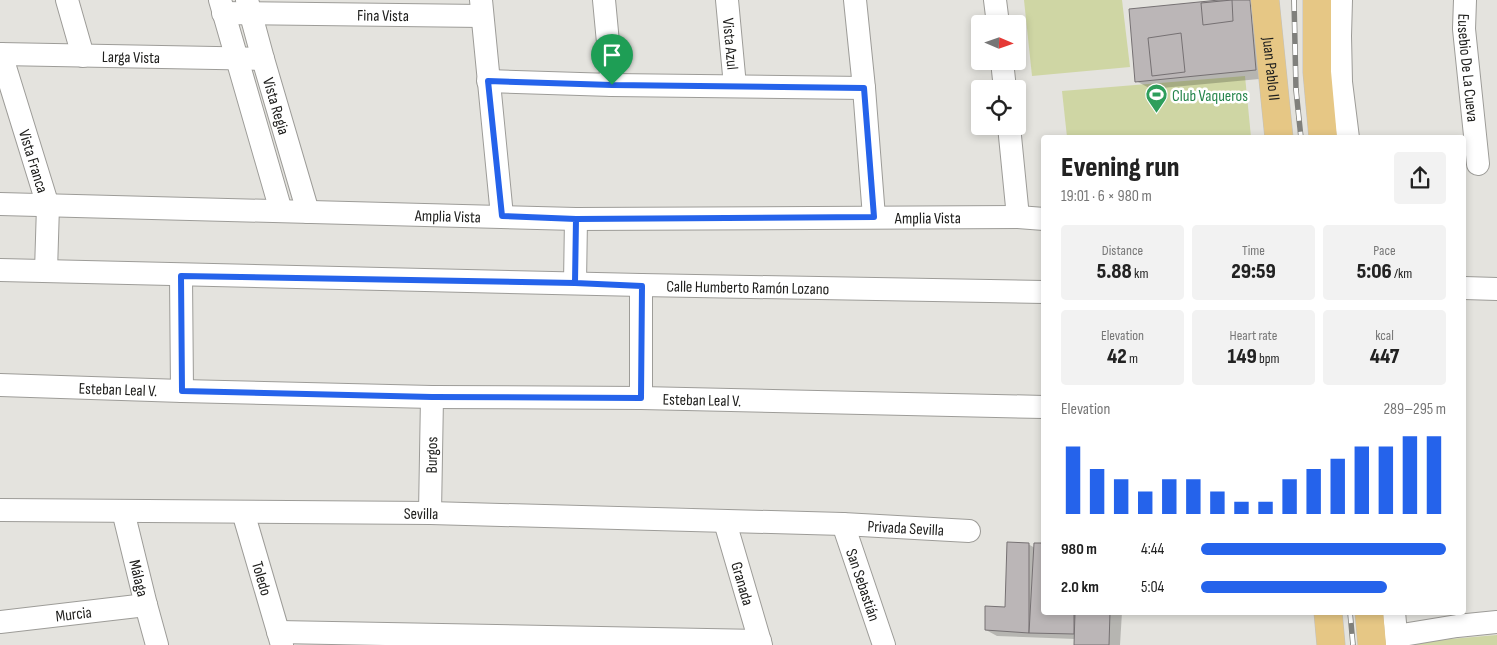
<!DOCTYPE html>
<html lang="en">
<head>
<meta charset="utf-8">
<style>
	:root { --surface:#fff; --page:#f2f2f2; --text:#222; --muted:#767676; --accent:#2563eb }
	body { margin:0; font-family:"Sofia Sans Condensed",sans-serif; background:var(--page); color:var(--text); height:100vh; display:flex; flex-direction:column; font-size:19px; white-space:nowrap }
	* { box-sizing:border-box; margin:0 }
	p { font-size:16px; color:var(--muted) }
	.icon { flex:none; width:28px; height:28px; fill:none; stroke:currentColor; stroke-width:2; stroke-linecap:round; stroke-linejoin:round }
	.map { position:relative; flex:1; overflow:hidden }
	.side { position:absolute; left:1041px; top:135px; width:425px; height:480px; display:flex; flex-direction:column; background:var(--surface); border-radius:5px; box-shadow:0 2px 8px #0003 }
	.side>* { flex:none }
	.needle { width:32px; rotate:92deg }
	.fabs { position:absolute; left:971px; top:15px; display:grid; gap:10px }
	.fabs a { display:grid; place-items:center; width:55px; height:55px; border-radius:5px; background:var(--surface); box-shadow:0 2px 8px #0003; font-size:25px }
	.pin { position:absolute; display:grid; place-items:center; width:42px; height:42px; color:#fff; margin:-51px -21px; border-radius:50% 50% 50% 0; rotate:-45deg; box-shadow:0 0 5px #0007 }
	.pin .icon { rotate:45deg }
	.round { display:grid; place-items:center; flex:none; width:52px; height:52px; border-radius:5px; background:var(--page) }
	.head { display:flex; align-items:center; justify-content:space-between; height:85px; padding:0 20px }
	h1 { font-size:28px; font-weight:800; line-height:38px }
	.figures { display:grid; grid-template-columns:repeat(3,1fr); gap:8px; height:85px; padding:5px 20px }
	.figures div { display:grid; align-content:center; border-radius:5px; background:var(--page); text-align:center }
	.figures b { font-size:21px; font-weight:800 }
	.figures small { font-size:14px; font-weight:400 }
	.figures p { font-size:14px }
	.chart { height:140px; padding:10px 20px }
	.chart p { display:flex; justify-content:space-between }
	.chart svg { width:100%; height:90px; margin-top:5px; stroke:var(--accent); stroke-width:6 }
	ul { padding:0 20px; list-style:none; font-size:16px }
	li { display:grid; grid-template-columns:80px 60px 1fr; align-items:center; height:38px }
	li i { height:12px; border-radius:6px; background:var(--accent) }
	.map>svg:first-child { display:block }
	.green { fill:#cfd6a4 }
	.shadow { fill:#0003 }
	.building { fill:#bbb6b7; stroke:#767173 }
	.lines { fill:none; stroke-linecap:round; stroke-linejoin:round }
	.minor-casing { stroke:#9d9c98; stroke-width:24 }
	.major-casing { stroke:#c1c1c0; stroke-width:29 }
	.minor { stroke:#fff; stroke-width:22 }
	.major { stroke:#e6c785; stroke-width:28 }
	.rail-casing { stroke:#80807c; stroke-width:5.5 }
	.rail { stroke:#fff; stroke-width:4; stroke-dasharray:11; stroke-linecap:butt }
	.route-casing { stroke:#fff; stroke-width:10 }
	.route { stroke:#2563eb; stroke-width:6 }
	.labels { text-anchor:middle; stroke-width:5; stroke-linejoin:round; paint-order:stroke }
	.street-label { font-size:16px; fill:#20201e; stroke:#fff }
	.leisure-label { font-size:16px; fill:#27864d; stroke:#fff; text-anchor:start }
</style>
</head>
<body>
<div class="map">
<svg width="1497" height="645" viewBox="0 0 1497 645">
	<rect width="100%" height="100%" fill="#e4e3de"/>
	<!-- green -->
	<g class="green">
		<polygon points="1024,0 1122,0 1130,67 1032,76"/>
		<polygon points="1245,76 1251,137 1067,137 1062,91"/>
		<polygon points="1497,635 1497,645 1412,645 1415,642"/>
	</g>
	<!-- shadow -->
	<g class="shadow">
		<polygon points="1233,0 1252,0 1270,78 1151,89 1136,81"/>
		<polygon points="1028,544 1035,548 1044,612 1122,612 1120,645 1075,645 1075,639 997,636 986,630 1006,608"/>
	</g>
	<!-- building -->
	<g class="building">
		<polygon points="1219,0 1250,0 1256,70 1135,82 1129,9"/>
		<polygon points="1232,0 1233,21 1203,25 1201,3"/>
		<polygon points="1181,33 1185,72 1152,76 1148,38"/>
		<polygon points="1007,542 1029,543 1029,633 985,630 985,606 1005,607"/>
		<polygon points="1034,543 1044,543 1044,612 1074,612 1074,634 1029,633"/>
		<polygon points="1075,612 1110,612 1109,645 1074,645"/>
	</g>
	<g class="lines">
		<defs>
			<g id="minor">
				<polyline points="67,0 83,56"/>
				<polyline points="220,0 281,211"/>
				<path id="s1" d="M 247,0 L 263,59 L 308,212"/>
				<polyline points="481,0 502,216"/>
				<polyline points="604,0 612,85"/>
				<path id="s2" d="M 727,0 L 735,86"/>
				<polyline points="855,0 864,88 874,217"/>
				<polyline points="995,0 998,24"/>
				<polyline points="1341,0 1340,36 1341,82 1348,138"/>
				<path id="s3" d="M 1465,0 L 1464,29 L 1478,164"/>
				<path id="s4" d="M 223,13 L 482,16"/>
				<path id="s5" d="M 0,54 L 263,59"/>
				<path id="s6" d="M 1,54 L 48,206 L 46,271"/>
				<polyline points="1002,61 1005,89"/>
				<polyline points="488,81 612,85 864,88"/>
				<polyline points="1009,126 1018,217"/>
				<path id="s7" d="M 0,204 L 576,219 L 1018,217 L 1044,219"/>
				<path id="s8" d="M 0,270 L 641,285 L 1044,292"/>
				<polyline points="181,276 182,391"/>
				<polyline points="575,283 576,219"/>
				<polyline points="1464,288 1497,289"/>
				<path id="s9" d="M 0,385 L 182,391 L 432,397 L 641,398 L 1044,407"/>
				<polyline points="641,398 641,285"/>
				<path id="s10" d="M 0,510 L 430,513 L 843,524 L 969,531"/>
				<path id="s11" d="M 123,511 L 146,605 L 157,645"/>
				<path id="s12" d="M 243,512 L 282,645"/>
				<path id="s13" d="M 430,513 L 432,397"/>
				<path id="s14" d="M 725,522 L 761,645"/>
				<path id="s15" d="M 843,524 L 884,645"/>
				<polyline points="1394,612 1397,645"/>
				<path id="s16" d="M 0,622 L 146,605"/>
				<polyline points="278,632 760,641"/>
				<polyline points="1396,636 1457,626 1497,622"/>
			</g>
			<g id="major">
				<path id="s17" d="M 1265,0 L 1279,138"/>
				<polyline points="1317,0 1317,72 1323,138"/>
				<polyline points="1328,612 1331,645"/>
				<polyline points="1369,612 1372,645"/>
			</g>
		</defs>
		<!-- minor casing -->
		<use href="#minor" class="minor-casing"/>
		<!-- major casing -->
		<use href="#major" class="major-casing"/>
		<!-- minor -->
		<use href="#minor" class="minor"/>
		<!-- major -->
		<use href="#major" class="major"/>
		<defs>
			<g id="rail">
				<polyline points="1294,0 1296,90 1301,138"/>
				<polyline points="1350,612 1353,645"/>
			</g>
		</defs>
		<!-- rail casing -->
		<use href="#rail" class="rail-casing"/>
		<!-- rail -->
		<use href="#rail" class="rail"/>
	</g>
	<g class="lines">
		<defs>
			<polyline id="route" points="612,85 488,81 502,216 576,219 575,283 181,276 182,391 432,397 641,398 642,286 575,283 576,219 874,217 864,88 612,85"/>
		</defs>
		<!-- route casing -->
		<use href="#route" class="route-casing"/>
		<!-- route -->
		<use href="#route" class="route"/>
	</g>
	<!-- icons -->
	<defs>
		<symbol id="stadium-pin" viewBox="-11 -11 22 30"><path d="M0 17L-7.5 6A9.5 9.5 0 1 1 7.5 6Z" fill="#2e9e5b" stroke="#fff"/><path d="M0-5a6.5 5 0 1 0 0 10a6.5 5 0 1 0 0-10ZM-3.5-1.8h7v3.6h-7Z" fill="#fff"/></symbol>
	</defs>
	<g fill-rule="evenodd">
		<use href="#stadium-pin" x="1144" y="82" width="25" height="34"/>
	</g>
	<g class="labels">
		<!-- street labels -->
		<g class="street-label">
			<text dy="6" stroke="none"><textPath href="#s4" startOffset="160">Fina Vista</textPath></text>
			<text dy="6" stroke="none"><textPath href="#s2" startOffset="44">Vista Azul</textPath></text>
			<text dy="6" stroke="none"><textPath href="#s5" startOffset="131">Larga Vista</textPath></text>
			<text dy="6" stroke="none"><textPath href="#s3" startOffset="68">Eusebio De La Cueva</textPath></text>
			<text dy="6" stroke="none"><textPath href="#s17" startOffset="69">Juan Pablo II</textPath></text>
			<text dy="6" stroke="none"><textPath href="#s1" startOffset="110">Vista Regia</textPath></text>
			<text dy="6" stroke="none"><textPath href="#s6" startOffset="112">Vista Franca</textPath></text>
			<text dy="6" stroke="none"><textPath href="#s7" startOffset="448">Amplia Vista</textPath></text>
			<text dy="6" stroke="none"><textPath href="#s7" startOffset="928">Amplia Vista</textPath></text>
			<text dy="6" stroke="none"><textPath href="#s8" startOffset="748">Calle Humberto Ramón Lozano</textPath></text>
			<text dy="6" stroke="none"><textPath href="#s9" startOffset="118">Esteban Leal V.</textPath></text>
			<text dy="6" stroke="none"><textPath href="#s9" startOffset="702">Esteban Leal V.</textPath></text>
			<text dy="6" stroke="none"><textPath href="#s13" startOffset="58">Burgos</textPath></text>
			<text dy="6" stroke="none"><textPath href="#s10" startOffset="421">Sevilla</textPath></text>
			<text dy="6" stroke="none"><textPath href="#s10" startOffset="906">Privada Sevilla</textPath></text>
			<text dy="6" stroke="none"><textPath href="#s11" startOffset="69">Málaga</textPath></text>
			<text dy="6" stroke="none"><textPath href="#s12" startOffset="69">Toledo</textPath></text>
			<text dy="6" stroke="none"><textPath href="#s14" startOffset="64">Granada</textPath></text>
			<text dy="6" stroke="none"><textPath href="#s15" startOffset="64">San Sebastián</textPath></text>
			<text dy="6" stroke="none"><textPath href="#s16" startOffset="74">Murcia</textPath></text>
		</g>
		<!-- leisure labels -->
		<g class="leisure-label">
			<text x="1172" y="101">Club Vaqueros</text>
		</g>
	</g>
</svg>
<div class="fabs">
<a><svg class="needle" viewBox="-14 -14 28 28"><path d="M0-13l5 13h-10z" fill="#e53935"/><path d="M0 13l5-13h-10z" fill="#767676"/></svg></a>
<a><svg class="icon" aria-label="locate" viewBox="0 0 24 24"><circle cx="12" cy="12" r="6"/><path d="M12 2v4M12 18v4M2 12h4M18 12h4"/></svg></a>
</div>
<div class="pin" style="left:612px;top:85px;background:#1e9e55"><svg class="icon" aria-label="arrive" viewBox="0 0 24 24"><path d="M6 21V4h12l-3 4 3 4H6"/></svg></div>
<section class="side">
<div class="head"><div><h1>Evening run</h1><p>19:01 · 6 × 980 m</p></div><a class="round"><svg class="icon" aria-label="share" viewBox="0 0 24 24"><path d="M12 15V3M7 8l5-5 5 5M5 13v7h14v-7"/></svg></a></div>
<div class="figures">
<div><p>Distance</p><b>5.88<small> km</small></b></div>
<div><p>Time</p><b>29:59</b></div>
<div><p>Pace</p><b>5:06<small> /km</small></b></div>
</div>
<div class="figures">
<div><p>Elevation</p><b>42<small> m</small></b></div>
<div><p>Heart rate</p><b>149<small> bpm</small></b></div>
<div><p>kcal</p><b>447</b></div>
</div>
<div class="chart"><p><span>Elevation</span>289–295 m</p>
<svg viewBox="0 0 160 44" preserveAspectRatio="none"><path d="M5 44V11M15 44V22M25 44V27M35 44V33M45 44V27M55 44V27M65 44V33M75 44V38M85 44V38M95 44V27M105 44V22M115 44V17M125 44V11M135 44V11M145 44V6M155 44V6"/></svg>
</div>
<ul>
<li><b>980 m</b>4:44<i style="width:100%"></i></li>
<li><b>2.0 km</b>5:04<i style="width:76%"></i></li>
</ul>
</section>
</div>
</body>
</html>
